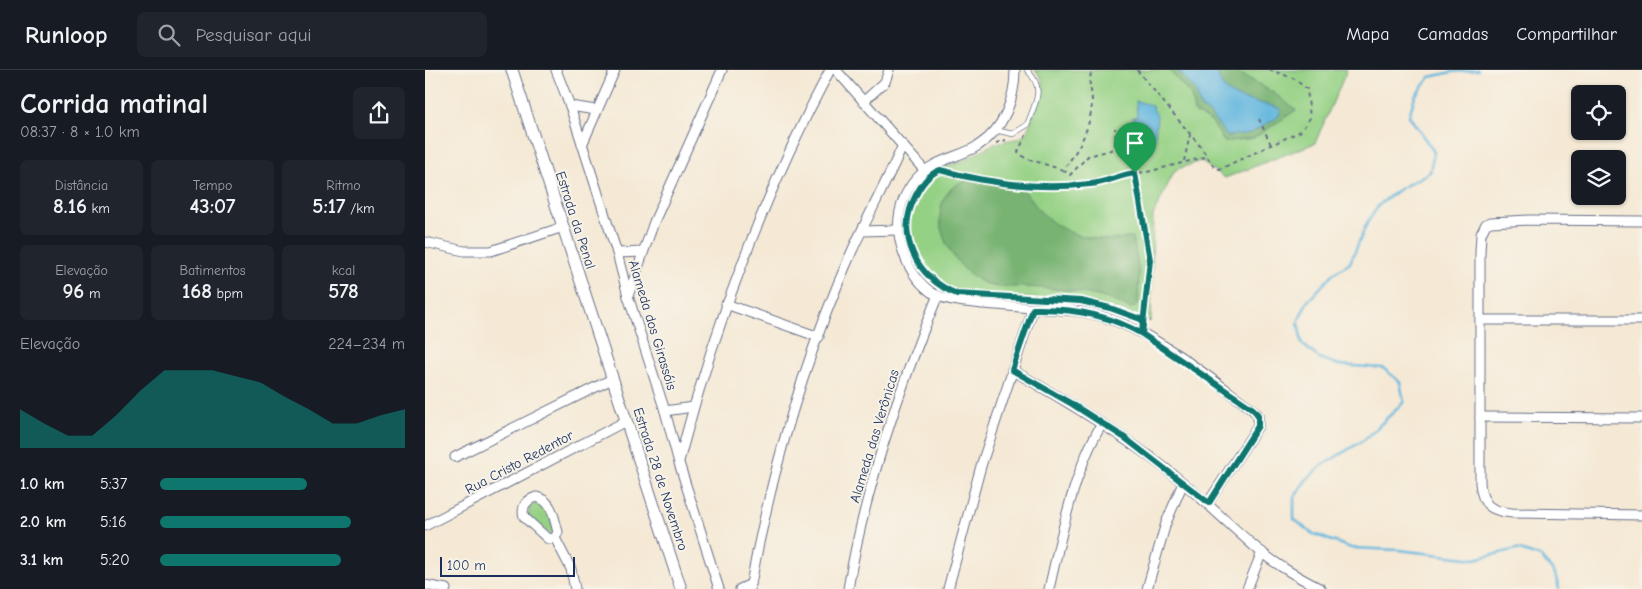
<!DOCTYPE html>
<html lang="pt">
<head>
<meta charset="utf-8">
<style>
	:root { --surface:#171b24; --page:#20242c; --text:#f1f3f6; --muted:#9ea1a6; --line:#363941; --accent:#0f766e }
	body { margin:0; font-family:"Comic Neue",sans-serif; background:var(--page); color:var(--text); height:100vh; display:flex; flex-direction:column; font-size:19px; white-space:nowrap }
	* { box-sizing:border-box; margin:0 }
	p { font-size:16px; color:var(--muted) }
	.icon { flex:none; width:28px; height:28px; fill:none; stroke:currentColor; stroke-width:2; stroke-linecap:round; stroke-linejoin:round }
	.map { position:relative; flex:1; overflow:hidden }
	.sheet { display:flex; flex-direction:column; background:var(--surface); width:425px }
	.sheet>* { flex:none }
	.fabs { position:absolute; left:1146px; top:15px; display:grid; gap:10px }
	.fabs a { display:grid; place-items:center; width:55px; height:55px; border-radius:8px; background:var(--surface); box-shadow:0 1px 4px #0004; font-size:25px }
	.scale { position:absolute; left:15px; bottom:12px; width:135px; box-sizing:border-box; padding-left:5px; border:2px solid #1b2f5e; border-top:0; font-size:14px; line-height:18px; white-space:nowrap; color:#1b2f5e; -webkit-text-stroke:4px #f7f3e8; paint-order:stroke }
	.pin { position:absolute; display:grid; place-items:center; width:42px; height:42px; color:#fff; margin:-51px -21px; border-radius:50% 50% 50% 0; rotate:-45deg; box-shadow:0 0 5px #0007 }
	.pin .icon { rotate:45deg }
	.round { display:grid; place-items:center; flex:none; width:52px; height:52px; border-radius:8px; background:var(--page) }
	.summary { display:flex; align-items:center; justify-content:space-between; height:85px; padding:0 20px }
	h1 { font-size:28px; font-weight:600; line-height:38px }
	.figures { display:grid; grid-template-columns:repeat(3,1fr); gap:8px; height:85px; padding:5px 20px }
	.figures div { display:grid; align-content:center; border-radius:8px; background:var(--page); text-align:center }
	.figures b { font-size:21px; font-weight:600 }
	.figures small { font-size:14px; font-weight:400 }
	.figures p { font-size:14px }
	.chart { height:140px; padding:10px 20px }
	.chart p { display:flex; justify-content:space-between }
	.chart svg { width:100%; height:90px; margin-top:5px; fill:var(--accent); opacity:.7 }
	ul { padding:0 20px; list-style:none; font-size:16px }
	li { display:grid; grid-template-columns:80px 60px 1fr; align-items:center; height:38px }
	li i { height:12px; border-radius:6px; background:var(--accent) }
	header { display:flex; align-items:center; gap:30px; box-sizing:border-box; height:70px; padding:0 25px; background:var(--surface); border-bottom:1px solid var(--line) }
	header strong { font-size:24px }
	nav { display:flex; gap:28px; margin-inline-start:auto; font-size:18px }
	.search { width:350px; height:45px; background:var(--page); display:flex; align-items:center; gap:12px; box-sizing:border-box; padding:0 18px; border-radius:8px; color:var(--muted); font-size:19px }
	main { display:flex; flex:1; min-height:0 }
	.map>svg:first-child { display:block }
	.green { fill:#95d185; stroke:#588072 }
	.forest { fill:#78b372; stroke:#4a7168 }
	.water { fill:#63b7df; stroke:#3f739e }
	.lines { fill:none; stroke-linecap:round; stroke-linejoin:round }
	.stream { stroke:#63b7df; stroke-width:2.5 }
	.service-casing { stroke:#677088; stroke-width:6 }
	.minor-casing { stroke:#677088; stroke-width:11 }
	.tertiary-casing { stroke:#677088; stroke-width:13 }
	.path { stroke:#677088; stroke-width:2; stroke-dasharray:4 4; stroke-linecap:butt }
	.service { stroke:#fff; stroke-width:4.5 }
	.minor { stroke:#fff; stroke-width:9 }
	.tertiary { stroke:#fff; stroke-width:11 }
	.route-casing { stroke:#fff; stroke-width:10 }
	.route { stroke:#0f766e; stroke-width:6 }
	.labels { text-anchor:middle; stroke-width:4; stroke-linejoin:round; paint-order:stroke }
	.street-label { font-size:14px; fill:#1b2f5e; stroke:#f7f3e8 }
</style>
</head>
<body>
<header>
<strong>Runloop</strong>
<div class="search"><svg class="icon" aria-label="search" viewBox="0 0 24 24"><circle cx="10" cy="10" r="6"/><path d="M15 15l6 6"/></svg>Pesquisar aqui</div>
<nav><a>Mapa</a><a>Camadas</a><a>Compartilhar</a></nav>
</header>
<main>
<section class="sheet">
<div class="summary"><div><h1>Corrida matinal</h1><p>08:37 · 8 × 1.0 km</p></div><a class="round"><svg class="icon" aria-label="share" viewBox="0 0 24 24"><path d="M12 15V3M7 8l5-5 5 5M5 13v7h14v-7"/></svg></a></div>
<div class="figures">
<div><p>Distância</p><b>8.16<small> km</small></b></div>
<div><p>Tempo</p><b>43:07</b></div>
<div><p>Ritmo</p><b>5:17<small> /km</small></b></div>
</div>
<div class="figures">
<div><p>Elevação</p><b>96<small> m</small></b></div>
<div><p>Batimentos</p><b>168<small> bpm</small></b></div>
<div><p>kcal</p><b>578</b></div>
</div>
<div class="chart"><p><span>Elevação</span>224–234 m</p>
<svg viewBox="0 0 160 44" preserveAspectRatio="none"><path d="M0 44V25L10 32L20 38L30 38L40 28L50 16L60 6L70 6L80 6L90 9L100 12L110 19L120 25L130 32L140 32L150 28L160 25V44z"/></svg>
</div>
<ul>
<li><b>1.0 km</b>5:37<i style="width:60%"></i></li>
<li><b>2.0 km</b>5:16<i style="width:78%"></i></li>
<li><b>3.1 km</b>5:20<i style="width:74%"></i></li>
</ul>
</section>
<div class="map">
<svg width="1217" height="519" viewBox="0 0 1217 519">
	<rect width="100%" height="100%" fill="#f7f3e8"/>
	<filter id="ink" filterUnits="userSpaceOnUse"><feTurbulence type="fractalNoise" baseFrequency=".02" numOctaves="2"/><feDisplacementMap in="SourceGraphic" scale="10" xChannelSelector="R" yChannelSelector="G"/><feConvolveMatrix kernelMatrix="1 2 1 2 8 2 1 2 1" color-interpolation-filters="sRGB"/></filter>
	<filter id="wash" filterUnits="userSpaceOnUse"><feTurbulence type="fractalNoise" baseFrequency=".0096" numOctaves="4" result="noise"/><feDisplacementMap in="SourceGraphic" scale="20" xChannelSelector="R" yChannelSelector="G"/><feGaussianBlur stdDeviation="1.12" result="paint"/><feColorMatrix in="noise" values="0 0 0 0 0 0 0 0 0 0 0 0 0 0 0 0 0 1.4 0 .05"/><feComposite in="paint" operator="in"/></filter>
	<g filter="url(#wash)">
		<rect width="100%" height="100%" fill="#f5e9d5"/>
		<!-- green -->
		<g class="green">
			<polygon points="610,0 922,0 890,73 800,108 775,91 750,100 728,145 726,251 685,238 656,231 532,224 509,212 496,199 485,175 483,158 488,131 497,115 518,97 538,91 570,73 595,68 601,64 618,18 617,9"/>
			<polygon points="113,433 121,437 129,460 125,464 103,446 105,436"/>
		</g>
		<!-- forest -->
		<g class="forest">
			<polygon points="744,0 809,0 849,23 871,40 829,68 799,72 787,52 769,42 766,25"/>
			<path d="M 545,108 C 560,110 582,110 595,118 C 604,124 610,137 618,144 C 642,168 676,173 708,167 L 714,202 L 713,236 L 705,238 C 674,222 636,219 601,217 C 591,216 577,218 567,216 C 531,206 495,147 528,117 C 533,113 540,111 545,108 Z"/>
		</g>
		<!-- water -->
		<g class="water">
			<path d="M 752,0 L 792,0 C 797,35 830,28 856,39 L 853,47 L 826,63 L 802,66 L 785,44 L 775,37 L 771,21 Z"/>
			<path d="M 711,31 L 726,35 L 732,46 L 729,76 L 724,76 C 724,61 709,61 708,47 L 712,47 Z"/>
		</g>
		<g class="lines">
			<!-- stream -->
			<polyline class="stream" points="1053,0 1027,2 1005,7 990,26 984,46 1009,82 1005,102 973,120 954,135 942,153 925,193 908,204 882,232 873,252 877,274 894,288 914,295 958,298 975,312 979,332 939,370 899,394 881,410 869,428 869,449 886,463 926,478 974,480 1050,489 1092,479 1116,487 1130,504 1134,519"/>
		</g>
	</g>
	<g filter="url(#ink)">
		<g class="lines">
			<defs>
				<path id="service" d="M 570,60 L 588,64 L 602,55 C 610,33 621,19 602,0"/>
				<g id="minor">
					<polyline points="131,0 145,36 192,183 203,226 240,341 254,393 294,519"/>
					<polyline points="411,0 500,101"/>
					<path d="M 590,0 C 590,28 579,59 554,75 C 541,84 524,87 509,95 C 480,111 468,144 476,175 C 481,193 491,211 506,222 C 520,231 541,232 557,234 C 574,235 590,237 606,238 C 636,240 659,239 688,250 C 735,267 786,309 827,339 L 833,345 L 833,356 L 783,433"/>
					<polyline points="438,32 460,12 464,0"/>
					<polyline points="145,36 171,40"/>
					<polyline points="157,75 190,0"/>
					<path d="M 1217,151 L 1104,150 L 1066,152 L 1061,154 L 1056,164 L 1055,182 L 1055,413 C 1057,435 1065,441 1087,443 L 1217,445"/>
					<polyline points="437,161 472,160"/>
					<polyline points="0,172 39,181 66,181 138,157"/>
					<polyline points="192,183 218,182"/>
					<polyline points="203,226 229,152 297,0"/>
					<polyline points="301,234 394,267"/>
					<polyline points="1055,250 1217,250"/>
					<path d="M 587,300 C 640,330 692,361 740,398 C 772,423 799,450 829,476 C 849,494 873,507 896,519"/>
					<polyline points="240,341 268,337"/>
					<polyline points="1055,347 1217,348"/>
					<polyline points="30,387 187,309"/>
					<path d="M 254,391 C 290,254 339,124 405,0"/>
					<path d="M 111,427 C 128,430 129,449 133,462 L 130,468 L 123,469 L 99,447 C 96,437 101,430 111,427 Z"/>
					<polyline points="0,456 201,351"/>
					<polyline points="130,468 146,499 150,519"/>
					<polyline points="0,515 21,519"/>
					<polyline points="315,519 326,514"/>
					<path d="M 325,519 C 346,403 379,289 427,181 C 443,146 462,111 478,75"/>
					<path d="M 423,519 C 439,423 475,315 513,225"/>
					<polyline points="523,519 556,396 608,239"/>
					<path d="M 624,519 C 636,467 649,399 677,354"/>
					<polyline points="722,519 741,453 758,413"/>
					<polyline points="822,519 837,482"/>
				</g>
				<polyline id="tertiary" points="87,0 256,519"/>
			</defs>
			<!-- service casing -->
			<use href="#service" class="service-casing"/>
			<!-- minor casing -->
			<use href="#minor" class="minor-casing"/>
			<!-- tertiary casing -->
			<use href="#tertiary" class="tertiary-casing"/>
			<!-- path -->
			<g class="path">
				<polyline points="712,0 775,76 789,97 795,99 876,61 885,48 882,19 868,8 845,0"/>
				<polyline points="834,49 847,77"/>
				<path d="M 601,65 L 593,82 L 600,88 L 638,100 C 654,79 666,58 667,31 C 667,17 662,16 667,0"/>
				<polyline points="571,73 581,70"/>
				<polyline points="759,91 765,65"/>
				<polyline points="638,100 645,105 663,86 686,80 691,71 690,58"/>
				<polyline points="517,101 596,114 657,115 681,111 698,104 722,102 780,87"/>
				<polyline points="710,103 725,190 718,254"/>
				<polyline points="624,229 670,234 726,251"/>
			</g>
			<!-- service -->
			<use href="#service" class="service"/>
			<!-- minor -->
			<use href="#minor" class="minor"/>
			<!-- tertiary -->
			<use href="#tertiary" class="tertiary"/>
		</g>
	</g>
	<g class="lines" filter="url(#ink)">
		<defs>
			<path id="route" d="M 710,103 L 725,190 L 717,264 C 683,244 647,238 608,239 L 587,300 L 647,334 L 700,368 L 784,433 L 833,356 L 833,345 L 828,339 L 717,264 L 718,250 L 685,238 L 656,231 L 532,224 C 492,209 469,165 491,125 C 496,115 504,104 515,100 C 562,113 616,120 665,114 C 681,113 694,105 710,103"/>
		</defs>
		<!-- route casing -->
		<use href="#route" class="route-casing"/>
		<!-- route -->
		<use href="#route" class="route"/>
	</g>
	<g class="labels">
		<!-- street labels -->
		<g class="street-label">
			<text transform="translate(151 150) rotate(72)" y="5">Estrada da Penal</text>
			<text transform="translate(228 255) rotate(73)" y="5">Alameda dos Girassóis</text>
			<text transform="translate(449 366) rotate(-73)" y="5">Alameda das Verônicas</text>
			<text transform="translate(94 392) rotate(-28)" y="5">Rua Cristo Redentor</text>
			<text transform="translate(236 409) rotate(72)" y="5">Estrada 28 de Novembro</text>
		</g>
	</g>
</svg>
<div class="fabs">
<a><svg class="icon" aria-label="locate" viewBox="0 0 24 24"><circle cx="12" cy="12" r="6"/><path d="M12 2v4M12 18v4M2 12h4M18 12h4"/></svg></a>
<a><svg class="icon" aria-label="layers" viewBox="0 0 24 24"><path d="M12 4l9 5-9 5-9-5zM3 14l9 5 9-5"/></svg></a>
</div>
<div class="scale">100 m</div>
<div class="pin" style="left:710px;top:103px;background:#1e9e55"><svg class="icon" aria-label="arrive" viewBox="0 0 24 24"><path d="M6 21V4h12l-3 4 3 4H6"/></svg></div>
</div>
</main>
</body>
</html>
